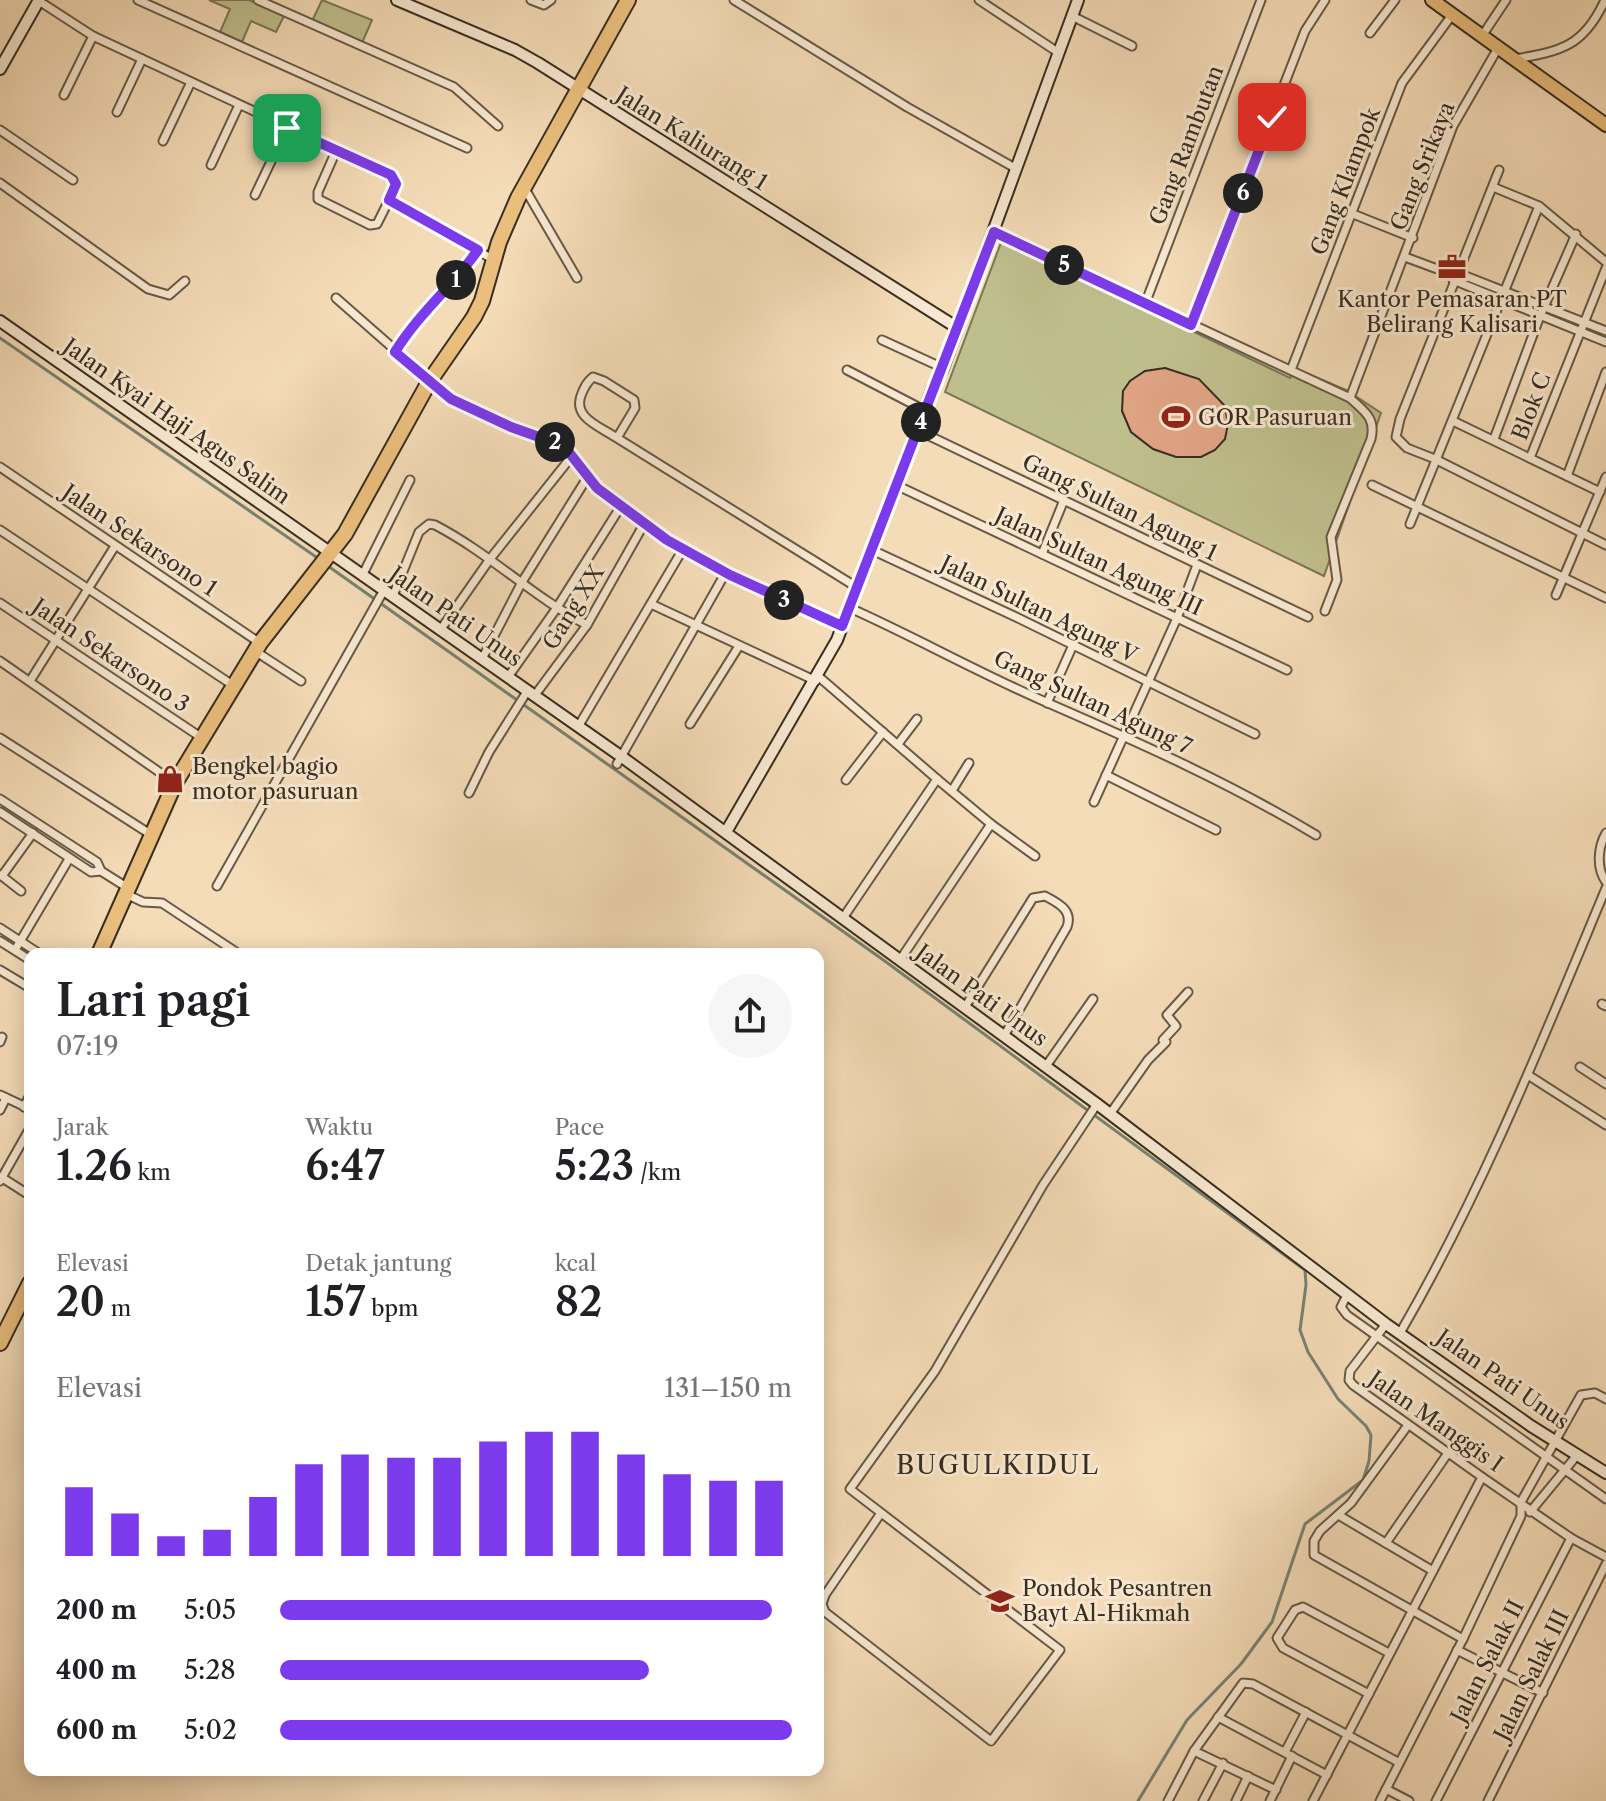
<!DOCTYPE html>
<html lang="id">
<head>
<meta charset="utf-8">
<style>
	:root { --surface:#fff; --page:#f6f6f6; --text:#202124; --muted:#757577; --accent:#7c3aed }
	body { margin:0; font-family:"Libre Caslon Text",serif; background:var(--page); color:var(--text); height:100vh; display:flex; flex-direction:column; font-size:30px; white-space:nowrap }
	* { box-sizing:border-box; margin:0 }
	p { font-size:26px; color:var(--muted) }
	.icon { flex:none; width:44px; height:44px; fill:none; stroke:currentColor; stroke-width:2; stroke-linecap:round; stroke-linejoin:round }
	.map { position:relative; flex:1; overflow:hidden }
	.panel { position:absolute; left:24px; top:948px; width:800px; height:828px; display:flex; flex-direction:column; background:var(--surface); border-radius:16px; box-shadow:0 4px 20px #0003 }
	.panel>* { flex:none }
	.pin { position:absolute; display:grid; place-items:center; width:68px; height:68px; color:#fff; margin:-34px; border-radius:16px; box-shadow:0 4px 12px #0006 }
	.km { position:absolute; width:40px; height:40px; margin:-20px; border-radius:50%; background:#222; color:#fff; font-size:22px; line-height:40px; text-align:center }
	.round { display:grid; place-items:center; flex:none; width:84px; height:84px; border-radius:42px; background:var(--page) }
	.overview { display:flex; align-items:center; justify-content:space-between; height:136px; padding:0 32px }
	h1 { font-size:44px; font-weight:600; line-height:60px }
	.stats { display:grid; grid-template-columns:repeat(3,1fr); gap:12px; height:136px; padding:8px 32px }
	.stats div { display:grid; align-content:center }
	.stats b { font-size:40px; font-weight:600 }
	.stats small { font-size:22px; font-weight:400 }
	.stats p { font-size:22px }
	.chart { height:224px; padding:16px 32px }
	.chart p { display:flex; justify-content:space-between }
	.chart svg { width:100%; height:144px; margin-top:8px; stroke:var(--accent); stroke-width:6 }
	ul { padding:0 32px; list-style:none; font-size:26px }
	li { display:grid; grid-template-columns:128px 96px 1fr; align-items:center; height:60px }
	li i { height:20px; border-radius:10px; background:var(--accent) }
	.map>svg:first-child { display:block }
	.green { fill:#bfbf8d; stroke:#7c7656; stroke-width:2 }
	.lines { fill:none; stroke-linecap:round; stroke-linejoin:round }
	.stream { stroke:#758372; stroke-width:3 }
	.building { fill:#e0a485; stroke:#382d1f; stroke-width:2 }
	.street-casing { stroke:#675945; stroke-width:11 }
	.secondary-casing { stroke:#382d1f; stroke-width:14 }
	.primary-casing { stroke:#382d1f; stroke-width:16 }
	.highway-casing { stroke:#382d1f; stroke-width:18 }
	.street { stroke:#f8e8d1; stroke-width:7 }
	.secondary { stroke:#f8e8d1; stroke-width:10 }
	.primary { stroke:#eabe7c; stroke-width:12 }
	.highway { stroke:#eabe7c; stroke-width:14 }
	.route-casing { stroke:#fff; stroke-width:16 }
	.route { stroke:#7c3aed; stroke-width:10 }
	.labels { text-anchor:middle; stroke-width:6; stroke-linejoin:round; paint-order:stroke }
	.street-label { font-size:22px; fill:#382d1f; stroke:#f8e8d1 }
	.poi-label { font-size:22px; fill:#382d1f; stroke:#f8e8d1; text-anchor:start }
	.quarter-label { font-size:26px; letter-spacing:2px; fill:#382d1f; stroke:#f8e8d1 }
</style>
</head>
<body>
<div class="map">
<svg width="1606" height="1801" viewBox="0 0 1606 1801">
	<rect width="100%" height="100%" fill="#f5dcb8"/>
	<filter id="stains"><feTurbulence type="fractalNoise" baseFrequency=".0025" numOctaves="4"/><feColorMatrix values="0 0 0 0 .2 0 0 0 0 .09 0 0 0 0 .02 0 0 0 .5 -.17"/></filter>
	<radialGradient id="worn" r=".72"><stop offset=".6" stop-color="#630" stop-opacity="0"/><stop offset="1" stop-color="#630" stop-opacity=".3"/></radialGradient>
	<!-- green -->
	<g class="green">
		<polygon points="209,0 249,0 284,16 276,32 251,21 242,42 220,32 230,9"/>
		<polygon points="322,0 372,20 362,43 312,21"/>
		<polygon points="1002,240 1290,378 1297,369 1346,390 1381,413 1324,576 945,392"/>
	</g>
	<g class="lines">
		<!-- stream -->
		<g class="stream">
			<polyline points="0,338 319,559"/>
			<polyline points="328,566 882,959 1305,1270 1306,1285 1300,1330 1308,1352 1338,1399 1366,1426 1371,1435 1369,1461 1363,1480 1305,1524 1272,1622 1241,1664 1187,1720 1138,1801"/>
		</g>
	</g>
	<!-- building -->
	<polygon class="building" points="1165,368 1199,379 1225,406 1228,424 1225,439 1215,450 1201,457 1176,457 1153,449 1131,432 1122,411 1123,391 1130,381 1145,371"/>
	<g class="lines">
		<defs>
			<g id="street">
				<polyline points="138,0 467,148"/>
				<polyline points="258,0 454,87 498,126"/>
				<polyline points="531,0 544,5 551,0"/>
				<polyline points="734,0 907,107 1015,168"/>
				<polyline points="979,0 1059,53"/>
				<polyline points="39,1 93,36 391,175 395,179 395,188 377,224 370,225 318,199 318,192 336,151"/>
				<polyline points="1072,16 1132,46"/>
				<polyline points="1370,33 1395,0"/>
				<polyline points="1482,36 1506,0"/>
				<path d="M 1515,59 C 1562,51 1584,46 1605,0"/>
				<polyline points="64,95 93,36"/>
				<polyline points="117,112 142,59"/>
				<polyline points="0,130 73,180"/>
				<polyline points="163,141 191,82"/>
				<polyline points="211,165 239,105"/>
				<polyline points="1499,170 1400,419 1396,437 1407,448 1435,459 1606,545"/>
				<polyline points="0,183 148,289 169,295 185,281"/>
				<polyline points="1493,187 1539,206 1606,262"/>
				<polyline points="525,189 577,278"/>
				<polyline points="255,195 287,128"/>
				<polyline points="389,200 494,260"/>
				<polyline points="1353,214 1413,238"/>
				<path d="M 994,232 L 1350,398 C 1365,412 1376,418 1371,439 L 1331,537 L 1337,580 L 1325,611"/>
				<polyline points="1405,257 1448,273 1458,273 1606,331"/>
				<polyline points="1453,280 1606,342"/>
				<polyline points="336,298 451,399 511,427 564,446 597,488 667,540 730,575 842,626"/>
				<polyline points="1145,304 1261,0"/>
				<polyline points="1191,325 1305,31 1325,0"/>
				<polyline points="882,340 943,368"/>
				<path d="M 395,352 C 420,312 451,288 478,250"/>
				<polyline points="847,370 926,411"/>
				<polyline points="1291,370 1402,83 1452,15"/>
				<polyline points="1350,398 1453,126 1498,48"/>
				<polyline points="1453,421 1600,492"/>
				<polyline points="917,430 1308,617"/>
				<path d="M 617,438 L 635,408 L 634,400 L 604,381 L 593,377 C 587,382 585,386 582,393 C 571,417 599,426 617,438 L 858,588"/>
				<polyline points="1494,439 1540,316 1576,234"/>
				<polyline points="1530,458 1606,268"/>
				<polyline points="0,467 260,643"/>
				<polyline points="1567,476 1606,372"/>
				<polyline points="896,485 1287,670"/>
				<polyline points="1372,485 1606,598"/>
				<polyline points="1410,524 1539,206"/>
				<polyline points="0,530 234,686"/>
				<polyline points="872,550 1016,617 1255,734"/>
				<polyline points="1042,554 1064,500"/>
				<polyline points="362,576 410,480"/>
				<polyline points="1556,595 1606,477"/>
				<path d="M 393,596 L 419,532 L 429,524 L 435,525 C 489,553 533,597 587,625"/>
				<polyline points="0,603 202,738"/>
				<polyline points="651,604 816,681"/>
				<path d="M 850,608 C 917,638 981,674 1048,703 C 1142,744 1228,782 1316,835"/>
				<polyline points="441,629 490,559 572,456"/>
				<polyline points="255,651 301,681"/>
				<polyline points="482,659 522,582 587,478"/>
				<polyline points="0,661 175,783"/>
				<polyline points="818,676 937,779 843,918"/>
				<polyline points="508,677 556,609 621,506"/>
				<polyline points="30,681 115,546"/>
				<polyline points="535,695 587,625 644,524"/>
				<polyline points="1047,703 1073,645"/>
				<polyline points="690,724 739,646"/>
				<polyline points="578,727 683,549"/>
				<polyline points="0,738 150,834"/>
				<polyline points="898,744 917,719"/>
				<polyline points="617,764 726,572"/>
				<polyline points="1106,775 1216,830"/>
				<polyline points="846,780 883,732"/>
				<polyline points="953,789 969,763"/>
				<polyline points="469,793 489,752 528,690"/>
				<polyline points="0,799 97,862 101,871 91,872 0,812"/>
				<polyline points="1094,802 1177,618 1197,565"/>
				<polyline points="991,824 1035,856"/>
				<path d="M 1606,833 C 1598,847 1596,868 1606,882"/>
				<polyline points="101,871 128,888"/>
				<polyline points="0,875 2,876 33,833"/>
				<polyline points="2,876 21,891"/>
				<polyline points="217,886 384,590"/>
				<polyline points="126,894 143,902 162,903 239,954"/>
				<polyline points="0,928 40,954"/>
				<polyline points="0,941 30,960"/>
				<polyline points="15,950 69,859"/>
				<polyline points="900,960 991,824 937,779"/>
				<polyline points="0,970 30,988"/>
				<polyline points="1602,1004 1606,1006"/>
				<path d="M 965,1007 L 1033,898 L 1045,896 C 1058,903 1073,910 1067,927 L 1004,1036"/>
				<polyline points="0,1042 2,1037"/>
				<polyline points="1046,1066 1093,999"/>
				<polyline points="1580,1067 1606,1084"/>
				<polyline points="1528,1075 1606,1125"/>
				<polyline points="0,1095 30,1109"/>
				<polyline points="24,1107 30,1095"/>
				<polyline points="0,1110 6,1098"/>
				<polyline points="1110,1114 1148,1060 1166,1042 1163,1040 1176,1026 1167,1015 1188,992"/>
				<polyline points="1,1177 26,1193"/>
				<polyline points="0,1181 30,1128"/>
				<polyline points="1347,1295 1341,1307 1347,1315 1606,1499"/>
				<polyline points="1386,1324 1350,1371 1349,1380 1353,1385 1482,1477 1571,1538 1606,1557"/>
				<path d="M 1400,1333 C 1482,1192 1543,1039 1606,888"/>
				<polyline points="1408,1425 1351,1503 1320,1531 1314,1541 1314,1555 1463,1639"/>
				<polyline points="1530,1512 1578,1454"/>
				<path d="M 881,1513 L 825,1595 L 822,1604 L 825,1612 L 991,1741 L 1060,1650 C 990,1597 920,1543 850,1489 L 935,1371 L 1043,1185 L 1097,1104"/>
				<polyline points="1340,1516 1433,1571"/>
				<polyline points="1386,1543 1448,1453"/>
				<polyline points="1457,1650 1543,1693"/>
				<polyline points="1369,1694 1283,1648 1277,1638 1295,1610 1303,1607 1389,1653"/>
				<polyline points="1218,1717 1327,1775"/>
				<polyline points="1194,1751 1276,1790"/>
				<polyline points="1285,1752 1306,1712"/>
				<polyline points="1386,1789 1409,1801"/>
				<polyline points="1168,1801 1194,1751 1243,1683 1253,1684 1398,1762"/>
				<polyline points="1203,1801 1223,1763"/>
				<polyline points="1236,1801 1248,1776"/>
				<polyline points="1270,1801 1292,1756"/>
				<polyline points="1313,1801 1482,1477"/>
				<polyline points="1380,1801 1463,1639 1521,1516 1521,1502 1581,1395 1595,1393 1606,1399"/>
				<polyline points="1436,1801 1571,1538"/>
				<polyline points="1488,1801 1606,1564"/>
			</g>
			<g id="secondary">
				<polyline points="397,0 515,50 538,63 956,327"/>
				<polyline points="0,69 39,0"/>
				<polyline points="0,321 622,757 1097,1104 1386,1324 1531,1426 1606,1473"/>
				<polyline points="726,832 837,640 932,390 943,368 1078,0"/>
			</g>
			<polyline id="primary" points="1432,0 1606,125"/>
			<g id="highway">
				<polyline points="99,954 175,783 260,643 345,534 429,382 474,317 482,301 499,242 518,198 628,0"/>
				<polyline points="0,1343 30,1283"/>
			</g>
		</defs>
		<!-- street casing -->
		<use href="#street" class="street-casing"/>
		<!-- secondary casing -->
		<use href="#secondary" class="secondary-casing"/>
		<!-- primary casing -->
		<use href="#primary" class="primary-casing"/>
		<!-- highway casing -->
		<use href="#highway" class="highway-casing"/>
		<!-- street -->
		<use href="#street" class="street"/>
		<!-- secondary -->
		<use href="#secondary" class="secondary"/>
		<!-- primary -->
		<use href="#primary" class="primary"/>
		<!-- highway -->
		<use href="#highway" class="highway"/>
	</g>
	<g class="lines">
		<defs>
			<path id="route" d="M 287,128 L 391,175 L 396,184 L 389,200 L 478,250 C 451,288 420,312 395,352 L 451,399 L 511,427 L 564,446 L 597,488 L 667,540 L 730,575 L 842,626 L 994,232 L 1191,325 L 1272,117"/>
		</defs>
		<!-- route casing -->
		<use href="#route" class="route-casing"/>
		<!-- route -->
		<use href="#route" class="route"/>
	</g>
	<!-- icons -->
	<defs>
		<symbol id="office-bare" viewBox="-9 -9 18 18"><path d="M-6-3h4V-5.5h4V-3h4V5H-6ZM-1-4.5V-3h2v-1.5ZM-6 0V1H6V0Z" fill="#8f2418" stroke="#f8e8d1" stroke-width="2.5" paint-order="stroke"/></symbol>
		<symbol id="stadium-bare" viewBox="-9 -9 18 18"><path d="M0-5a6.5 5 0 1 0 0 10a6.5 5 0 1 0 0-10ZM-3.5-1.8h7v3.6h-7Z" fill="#8f2418" stroke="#f8e8d1" stroke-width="2.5" paint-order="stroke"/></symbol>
		<symbol id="shop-bare" viewBox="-9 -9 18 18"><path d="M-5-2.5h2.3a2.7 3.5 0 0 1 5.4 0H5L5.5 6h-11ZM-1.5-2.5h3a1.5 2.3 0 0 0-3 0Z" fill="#8f2418" stroke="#f8e8d1" stroke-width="2.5" paint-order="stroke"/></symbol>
		<symbol id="school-bare" viewBox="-9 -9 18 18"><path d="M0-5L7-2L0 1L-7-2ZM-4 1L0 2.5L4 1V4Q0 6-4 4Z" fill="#8f2418" stroke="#f8e8d1" stroke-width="2.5" paint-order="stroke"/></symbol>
	</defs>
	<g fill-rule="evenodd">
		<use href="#office-bare" x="1432" y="247" width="40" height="40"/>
		<use href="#stadium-bare" x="1156" y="397" width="40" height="40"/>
		<use href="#shop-bare" x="150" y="759" width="40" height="40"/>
		<use href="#school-bare" x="980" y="1581" width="40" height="40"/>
	</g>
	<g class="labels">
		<!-- street labels -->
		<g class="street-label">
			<text transform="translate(692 138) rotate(32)" y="8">Jalan Kaliurang 1</text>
			<text transform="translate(1186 145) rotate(-69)" y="8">Gang Rambutan</text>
			<text transform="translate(1422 166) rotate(-68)" y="8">Gang Srikaya</text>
			<text transform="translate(1345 181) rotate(-69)" y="8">Gang Klampok</text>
			<text transform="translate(1531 406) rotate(-69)" y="8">Blok C</text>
			<text transform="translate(177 421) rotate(35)" y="8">Jalan Kyai Haji Agus Salim</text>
			<text transform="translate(1120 507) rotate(26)" y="8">Gang Sultan Agung 1</text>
			<text transform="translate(140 540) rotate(34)" y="8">Jalan Sekarsono 1</text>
			<text transform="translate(1099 561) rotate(25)" y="8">Jalan Sultan Agung III</text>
			<text transform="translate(573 607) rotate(-58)" y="8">Gang XX</text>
			<text transform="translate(1039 609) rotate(26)" y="8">Jalan Sultan Agung V</text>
			<text transform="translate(456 616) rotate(35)" y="8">Jalan Pati Unus</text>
			<text transform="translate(111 655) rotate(34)" y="8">Jalan Sekarsono 3</text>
			<text transform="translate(1093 702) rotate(25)" y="8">Gang Sultan Agung 7</text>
			<text transform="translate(982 995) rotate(36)" y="8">Jalan Pati Unus</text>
			<text transform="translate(1503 1379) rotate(35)" y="8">Jalan Pati Unus</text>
			<text transform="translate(1436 1421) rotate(35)" y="8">Jalan Manggis I</text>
			<text transform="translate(1487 1661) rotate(-63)" y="8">Jalan Salak II</text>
			<text transform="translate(1531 1675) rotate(-64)" y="8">Jalan Salak III</text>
		</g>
		<!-- poi labels -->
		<g class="poi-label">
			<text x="1452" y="307" text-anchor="middle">Kantor Pemasaran PT<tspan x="1452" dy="25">Belirang Kalisari</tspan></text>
			<text x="1198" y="425">GOR Pasuruan</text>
			<text x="192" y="774">Bengkel bagio<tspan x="192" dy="25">motor pasuruan</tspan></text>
			<text x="1022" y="1596">Pondok Pesantren<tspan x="1022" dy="25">Bayt Al-Hikmah</tspan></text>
		</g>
		<!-- quarter labels -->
		<g class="quarter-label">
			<text x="998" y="1474">BUGULKIDUL</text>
		</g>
	</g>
	<rect width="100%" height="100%" filter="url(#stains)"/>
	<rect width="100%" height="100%" fill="url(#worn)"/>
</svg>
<div class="pin" style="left:287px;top:128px;background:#1e9e55"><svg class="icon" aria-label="arrive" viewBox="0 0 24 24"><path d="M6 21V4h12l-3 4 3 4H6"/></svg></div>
<div class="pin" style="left:1272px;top:117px;background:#d93025"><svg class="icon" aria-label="check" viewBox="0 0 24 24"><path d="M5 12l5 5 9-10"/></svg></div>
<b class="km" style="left:456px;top:280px">1</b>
<b class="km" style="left:555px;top:442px">2</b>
<b class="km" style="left:784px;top:600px">3</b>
<b class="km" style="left:921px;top:422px">4</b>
<b class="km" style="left:1064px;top:265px">5</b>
<b class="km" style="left:1243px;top:193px">6</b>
<section class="panel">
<div class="overview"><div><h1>Lari pagi</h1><p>07:19</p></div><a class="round"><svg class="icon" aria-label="share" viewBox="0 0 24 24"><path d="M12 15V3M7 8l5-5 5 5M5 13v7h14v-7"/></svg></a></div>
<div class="stats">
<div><p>Jarak</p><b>1.26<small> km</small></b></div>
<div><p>Waktu</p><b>6:47</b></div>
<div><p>Pace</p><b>5:23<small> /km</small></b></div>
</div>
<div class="stats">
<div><p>Elevasi</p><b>20<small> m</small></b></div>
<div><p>Detak jantung</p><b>157<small> bpm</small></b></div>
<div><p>kcal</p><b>82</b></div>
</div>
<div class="chart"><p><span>Elevasi</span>131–150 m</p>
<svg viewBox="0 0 160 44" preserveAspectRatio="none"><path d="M5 44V23M15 44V31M25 44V38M35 44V36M45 44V26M55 44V16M65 44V13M75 44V14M85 44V14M95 44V9M105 44V6M115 44V6M125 44V13M135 44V19M145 44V21M155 44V21"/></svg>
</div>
<ul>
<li><b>200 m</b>5:05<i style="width:96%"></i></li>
<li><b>400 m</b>5:28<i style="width:72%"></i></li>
<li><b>600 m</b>5:02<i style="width:100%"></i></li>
</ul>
</section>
</div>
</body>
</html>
